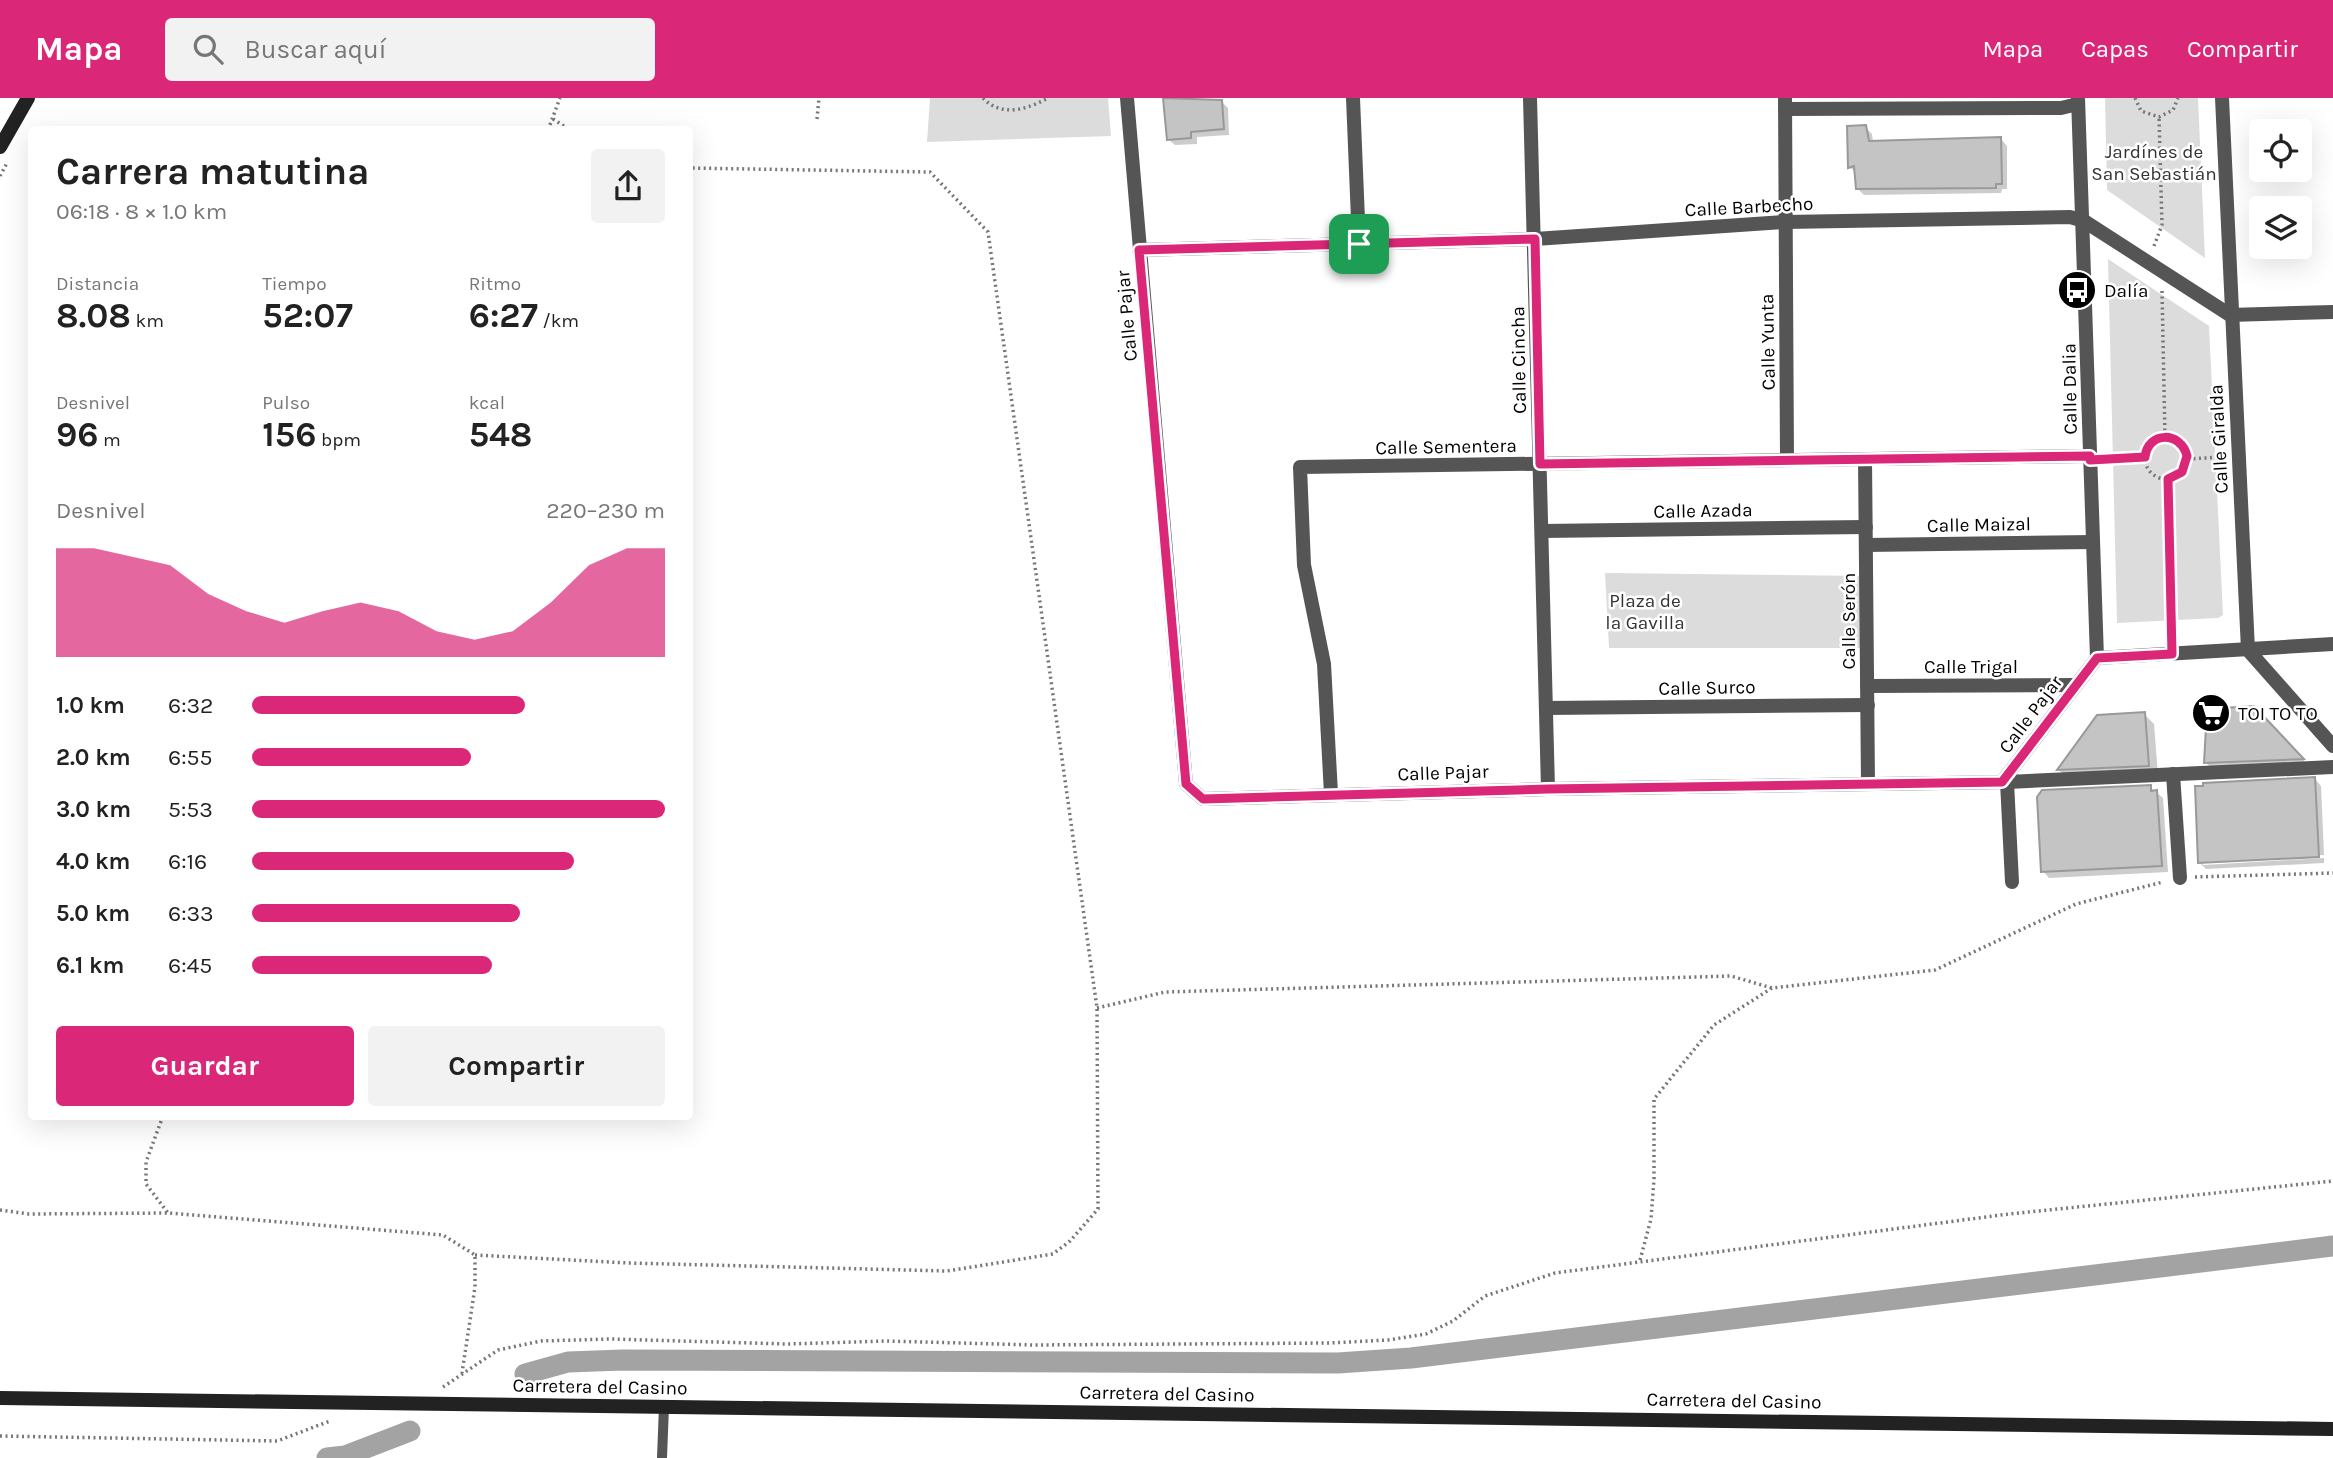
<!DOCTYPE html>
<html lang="es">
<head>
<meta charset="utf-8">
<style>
	:root { --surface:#fff; --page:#f2f2f2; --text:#222; --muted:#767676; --accent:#db2777 }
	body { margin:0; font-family:Karla,sans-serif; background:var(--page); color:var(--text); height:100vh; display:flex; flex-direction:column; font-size:26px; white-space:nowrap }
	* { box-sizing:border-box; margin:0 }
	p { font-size:23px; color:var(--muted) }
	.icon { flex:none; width:38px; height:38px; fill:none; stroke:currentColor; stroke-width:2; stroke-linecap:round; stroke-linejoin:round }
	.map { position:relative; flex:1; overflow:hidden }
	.sheet { position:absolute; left:28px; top:28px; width:665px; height:994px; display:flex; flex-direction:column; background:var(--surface); border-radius:7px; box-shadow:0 7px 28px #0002 }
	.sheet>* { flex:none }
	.fabs { position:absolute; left:2249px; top:21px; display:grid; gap:14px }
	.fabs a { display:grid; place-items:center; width:63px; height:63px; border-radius:7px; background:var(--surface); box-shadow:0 7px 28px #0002; font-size:35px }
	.pin { position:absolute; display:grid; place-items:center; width:60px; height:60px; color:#fff; margin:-30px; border-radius:14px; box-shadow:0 4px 10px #0006 }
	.round { display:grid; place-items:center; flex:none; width:74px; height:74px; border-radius:7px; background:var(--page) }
	.head { display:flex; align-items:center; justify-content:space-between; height:119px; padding:0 28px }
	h1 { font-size:38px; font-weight:700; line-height:52px }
	.metrics { display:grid; grid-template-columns:repeat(3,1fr); gap:10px; height:119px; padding:7px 28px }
	.metrics div { display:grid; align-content:center }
	.metrics b { font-size:35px; font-weight:700 }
	.metrics small { font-size:19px; font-weight:400 }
	.metrics p { font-size:19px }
	.chart { height:196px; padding:14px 28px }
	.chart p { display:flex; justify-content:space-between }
	.chart svg { width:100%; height:126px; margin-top:7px; fill:var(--accent); opacity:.7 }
	.cta { display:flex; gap:14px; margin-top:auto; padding:14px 28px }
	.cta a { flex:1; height:80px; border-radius:7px; background:var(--accent); color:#fff; font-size:28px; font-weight:700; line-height:80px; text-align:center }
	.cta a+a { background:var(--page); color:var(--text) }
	ul { padding:0 28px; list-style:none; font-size:23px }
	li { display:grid; grid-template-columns:112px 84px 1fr; align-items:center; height:52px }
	li i { height:18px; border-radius:9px; background:var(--accent) }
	header { display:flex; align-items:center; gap:42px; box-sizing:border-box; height:98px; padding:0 35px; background:var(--accent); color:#fff }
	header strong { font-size:33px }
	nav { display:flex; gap:38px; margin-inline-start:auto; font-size:24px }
	.search { width:490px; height:63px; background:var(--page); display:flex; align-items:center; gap:18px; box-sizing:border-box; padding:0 24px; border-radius:7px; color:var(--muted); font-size:26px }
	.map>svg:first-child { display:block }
	.green { fill:#dcdcdc }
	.shadow { fill:#0003 }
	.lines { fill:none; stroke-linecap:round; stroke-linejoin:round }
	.canal { stroke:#a3a3a3; stroke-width:21 }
	.building { fill:#c4c4c4; stroke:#999; stroke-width:2 }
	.path { stroke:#777; stroke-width:3.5; stroke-dasharray:2 3.5; stroke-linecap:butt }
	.lane { stroke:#555; stroke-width:10 }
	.street { stroke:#555; stroke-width:14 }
	.secondary { stroke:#222; stroke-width:14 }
	.route-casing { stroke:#fff; stroke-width:14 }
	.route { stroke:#db2777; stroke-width:9 }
	.labels { text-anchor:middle; stroke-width:5; stroke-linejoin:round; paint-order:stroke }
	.park-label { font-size:19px; fill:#333; stroke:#fff }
	.street-label { font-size:19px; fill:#000; stroke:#fff }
	.poi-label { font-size:19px; fill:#000; stroke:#fff; text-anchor:start }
</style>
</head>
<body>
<header>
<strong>Mapa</strong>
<div class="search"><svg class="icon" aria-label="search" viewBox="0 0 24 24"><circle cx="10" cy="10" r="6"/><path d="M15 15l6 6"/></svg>Buscar aquí</div>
<nav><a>Mapa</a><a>Capas</a><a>Compartir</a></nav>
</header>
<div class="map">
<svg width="2333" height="1360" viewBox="0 0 2333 1360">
	<rect width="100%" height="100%" fill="#fff"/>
	<!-- green -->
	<g class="green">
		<polygon points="930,0 1108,0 1111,38 927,44"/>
		<polygon points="2105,0 2198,0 2205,160 2107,92"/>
		<polygon points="2108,161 2209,228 2223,517 2218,520 2117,525"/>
		<polygon points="1605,475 1867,478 1867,550 1609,550"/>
	</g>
	<!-- shadow -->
	<g class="shadow">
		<polygon points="1191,0 1196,5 1222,4 1228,10 1229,37 1197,39 1197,46 1175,47 1168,41 1165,2"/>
		<polygon points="1865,29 1872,36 1873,44 2001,41 2007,48 2007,91 2002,91 2001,95 1864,97 1858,91 1857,76 1850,69"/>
		<polygon points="2253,610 2311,670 2216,674 2206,665"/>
		<polygon points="2144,616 2154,626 2158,677 2068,681 2059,672"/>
		<polygon points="2315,681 2321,688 2324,757 2203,763 2203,767 2324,760 2324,765 2206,771 2200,765"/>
		<polygon points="2150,689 2163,700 2168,774 2049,780 2043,773"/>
	</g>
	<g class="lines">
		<!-- canal -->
		<g class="canal">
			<polyline points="525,1276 568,1264 623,1262 1338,1265 1411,1260 2333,1148"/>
			<polyline points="327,1360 345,1358 410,1333"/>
		</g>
	</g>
	<!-- building -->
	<g class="building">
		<polygon points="1163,0 1222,2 1224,31 1191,34 1191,40 1167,42"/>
		<polygon points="1866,27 1869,43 2001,39 2002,86 1996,86 1996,90 1856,91 1854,68 1848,70 1847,28"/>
		<polygon points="2254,608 2304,661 2204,665 2207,611"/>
		<polygon points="2145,614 2149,668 2057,672 2097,617"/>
		<polygon points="2315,679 2319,759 2198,765 2195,688 2203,688 2203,685"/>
		<polygon points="2151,687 2151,693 2157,692 2162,768 2041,774 2037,699 2042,692"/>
	</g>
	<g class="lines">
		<!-- path -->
		<g class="path">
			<path d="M 983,0 C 1001,20 1028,11 1048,0"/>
			<polyline points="2135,0 2141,13 2159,19 2173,12 2178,0"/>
			<polyline points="553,21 570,32"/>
			<polyline points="817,21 819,0"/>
			<polyline points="548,32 560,0"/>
			<polyline points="0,78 7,65"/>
			<polyline points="2154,148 2162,127 2159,19"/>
			<polyline points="2162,193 2165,339"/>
			<circle cx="2166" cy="360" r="21"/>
			<polyline points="2105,361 2145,359"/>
			<polyline points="2188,361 2222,359"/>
			<polyline points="2168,381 2172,539"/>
			<polyline points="2195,779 2333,775"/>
			<polyline points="1097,910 1165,894 1731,878 1772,890"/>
			<polyline points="163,1018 146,1064 146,1086 168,1115"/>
			<polyline points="0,1112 29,1116 168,1115 443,1137 475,1157 475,1189 462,1275"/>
			<polyline points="475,1157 629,1165 947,1173 1053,1156 1070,1143 1098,1111 1097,910 988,134 930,74 690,70"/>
			<polyline points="1640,1162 1651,1121 1654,1081 1654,1001 1714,927 1772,890 1935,872 2076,806 2163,784"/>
			<polyline points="443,1289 498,1252 541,1243 610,1241 787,1246 886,1243 1034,1247 1330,1245 1388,1242 1426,1236 1453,1223 1485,1198 1555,1175 2009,1116 2333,1083"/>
			<polyline points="0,1338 277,1343 330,1323"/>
		</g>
		<!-- lane -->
		<polyline class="lane" points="662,1360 664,1308"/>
		<!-- street -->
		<g class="street">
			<polyline points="1127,0 1186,686 1203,701 1548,691 2007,684 2333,669"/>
			<polyline points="1353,0 1359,146"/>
			<polyline points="1530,0 1548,691"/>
			<polyline points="1785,0 1787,362"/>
			<polyline points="2078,0 2097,560"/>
			<polyline points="2222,0 2248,552 2333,648"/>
			<polyline points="1785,11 2061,10 2078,6"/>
			<polyline points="1139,152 1535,141 1785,124 2070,119 2084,123 2230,217 2333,214"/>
			<polyline points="1865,361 1868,685"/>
			<polyline points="1542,433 1866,429"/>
			<polyline points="1866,447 2093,444"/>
			<polyline points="1867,588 2076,587"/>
			<polyline points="1546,610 1868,607"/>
			<polyline points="2173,676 2180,780"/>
			<polyline points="2002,684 2097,560 2333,546"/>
			<polyline points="2007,684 2012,784"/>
			<polyline points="1331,696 1324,566 1304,467 1300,369 2090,358"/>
		</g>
		<!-- secondary -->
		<g class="secondary">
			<polyline points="0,49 28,0"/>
			<polyline points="0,1300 2333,1331"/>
		</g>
	</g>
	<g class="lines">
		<defs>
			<path id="route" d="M 1535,141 L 1540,366 L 2090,358 L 2090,362 L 2145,359 C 2148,333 2181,333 2187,358 L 2182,374 L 2168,381 L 2172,556 L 2097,560 L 2002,684 L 1548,691 L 1203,701 L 1186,686 L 1139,152 Z"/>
		</defs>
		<!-- route casing -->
		<use href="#route" class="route-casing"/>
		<!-- route -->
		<use href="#route" class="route"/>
	</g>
	<!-- icons -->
	<defs>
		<symbol id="bus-disc" viewBox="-11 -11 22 22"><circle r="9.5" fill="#000" stroke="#fff"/><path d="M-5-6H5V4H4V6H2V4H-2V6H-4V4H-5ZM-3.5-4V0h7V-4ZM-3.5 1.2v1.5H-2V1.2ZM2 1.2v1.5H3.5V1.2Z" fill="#fff"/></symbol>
		<symbol id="supermarket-disc" viewBox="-11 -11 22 22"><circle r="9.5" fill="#000" stroke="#fff"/><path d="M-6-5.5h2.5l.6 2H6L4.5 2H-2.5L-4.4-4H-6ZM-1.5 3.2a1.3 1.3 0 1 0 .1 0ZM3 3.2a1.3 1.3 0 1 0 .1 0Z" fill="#fff"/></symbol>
	</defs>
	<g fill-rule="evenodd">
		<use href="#bus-disc" x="2055" y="170" width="44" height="44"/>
		<use href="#supermarket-disc" x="2189" y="593" width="44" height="44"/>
	</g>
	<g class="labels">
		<!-- park labels -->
		<g class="park-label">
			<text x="2154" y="60">Jardínes de<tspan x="2154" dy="22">San Sebastián</tspan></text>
			<text x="1645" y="509">Plaza de<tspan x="1645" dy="22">la Gavilla</tspan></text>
		</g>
		<!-- street labels -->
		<g class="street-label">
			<text transform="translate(1749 108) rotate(-3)" y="7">Calle Barbecho</text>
			<text transform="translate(1126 218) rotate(-95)" y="7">Calle Pajar</text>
			<text transform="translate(1767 244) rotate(-91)" y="7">Calle Yunta</text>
			<text transform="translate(1518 262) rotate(-91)" y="7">Calle Cincha</text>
			<text transform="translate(2069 291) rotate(-91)" y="7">Calle Dalia</text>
			<text transform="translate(2218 341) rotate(-93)" y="7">Calle Giralda</text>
			<text transform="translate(1446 348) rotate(-1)" y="7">Calle Sementera</text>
			<text transform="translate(1703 412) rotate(-1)" y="7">Calle Azada</text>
			<text transform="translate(1979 426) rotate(-1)" y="7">Calle Maizal</text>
			<text transform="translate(1848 523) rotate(-90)" y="7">Calle Serón</text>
			<text x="1971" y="575">Calle Trigal</text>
			<text transform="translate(1707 589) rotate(-1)" y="7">Calle Surco</text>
			<text transform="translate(2030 616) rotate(-53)" y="7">Calle Pajar</text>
			<text transform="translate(1443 674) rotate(-2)" y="7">Calle Pajar</text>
			<text transform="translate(600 1288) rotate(1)" y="7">Carretera del Casino</text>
			<text transform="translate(1167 1295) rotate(1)" y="7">Carretera del Casino</text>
			<text transform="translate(1734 1302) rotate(1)" y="7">Carretera del Casino</text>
		</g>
		<!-- poi labels -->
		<g class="poi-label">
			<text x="2104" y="199">Dalía</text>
			<text x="2238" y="622">TOI TO TO</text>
		</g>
	</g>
</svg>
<div class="fabs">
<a><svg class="icon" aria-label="locate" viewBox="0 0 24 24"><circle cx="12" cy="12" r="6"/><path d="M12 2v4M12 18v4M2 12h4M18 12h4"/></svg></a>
<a><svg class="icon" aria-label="layers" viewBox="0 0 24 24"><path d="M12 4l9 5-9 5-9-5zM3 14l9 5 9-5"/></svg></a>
</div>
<div class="pin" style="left:1359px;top:146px;background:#1e9e55"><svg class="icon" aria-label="arrive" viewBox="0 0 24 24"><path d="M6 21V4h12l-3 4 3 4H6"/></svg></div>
<section class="sheet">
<div class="head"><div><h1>Carrera matutina</h1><p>06:18 · 8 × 1.0 km</p></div><a class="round"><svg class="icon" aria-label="share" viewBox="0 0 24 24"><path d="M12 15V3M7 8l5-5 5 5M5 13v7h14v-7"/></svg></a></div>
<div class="metrics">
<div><p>Distancia</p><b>8.08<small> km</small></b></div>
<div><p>Tiempo</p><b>52:07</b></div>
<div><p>Ritmo</p><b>6:27<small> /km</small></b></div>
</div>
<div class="metrics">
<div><p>Desnivel</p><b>96<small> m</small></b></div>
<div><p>Pulso</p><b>156<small> bpm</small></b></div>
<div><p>kcal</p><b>548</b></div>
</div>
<div class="chart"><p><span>Desnivel</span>220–230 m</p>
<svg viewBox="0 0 160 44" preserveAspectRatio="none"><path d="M0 44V6L10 6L20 9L30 12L40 22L50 28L60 32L70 28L80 25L90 28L100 35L110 38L120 35L130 25L140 12L150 6L160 6V44z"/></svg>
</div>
<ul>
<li><b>1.0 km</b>6:32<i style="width:66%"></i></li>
<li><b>2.0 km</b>6:55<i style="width:53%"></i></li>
<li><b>3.0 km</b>5:53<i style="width:100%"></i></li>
<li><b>4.0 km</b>6:16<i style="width:78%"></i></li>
<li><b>5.0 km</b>6:33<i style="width:65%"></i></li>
<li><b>6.1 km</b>6:45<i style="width:58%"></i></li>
</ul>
<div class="cta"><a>Guardar</a><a>Compartir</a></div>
</section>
</div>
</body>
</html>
